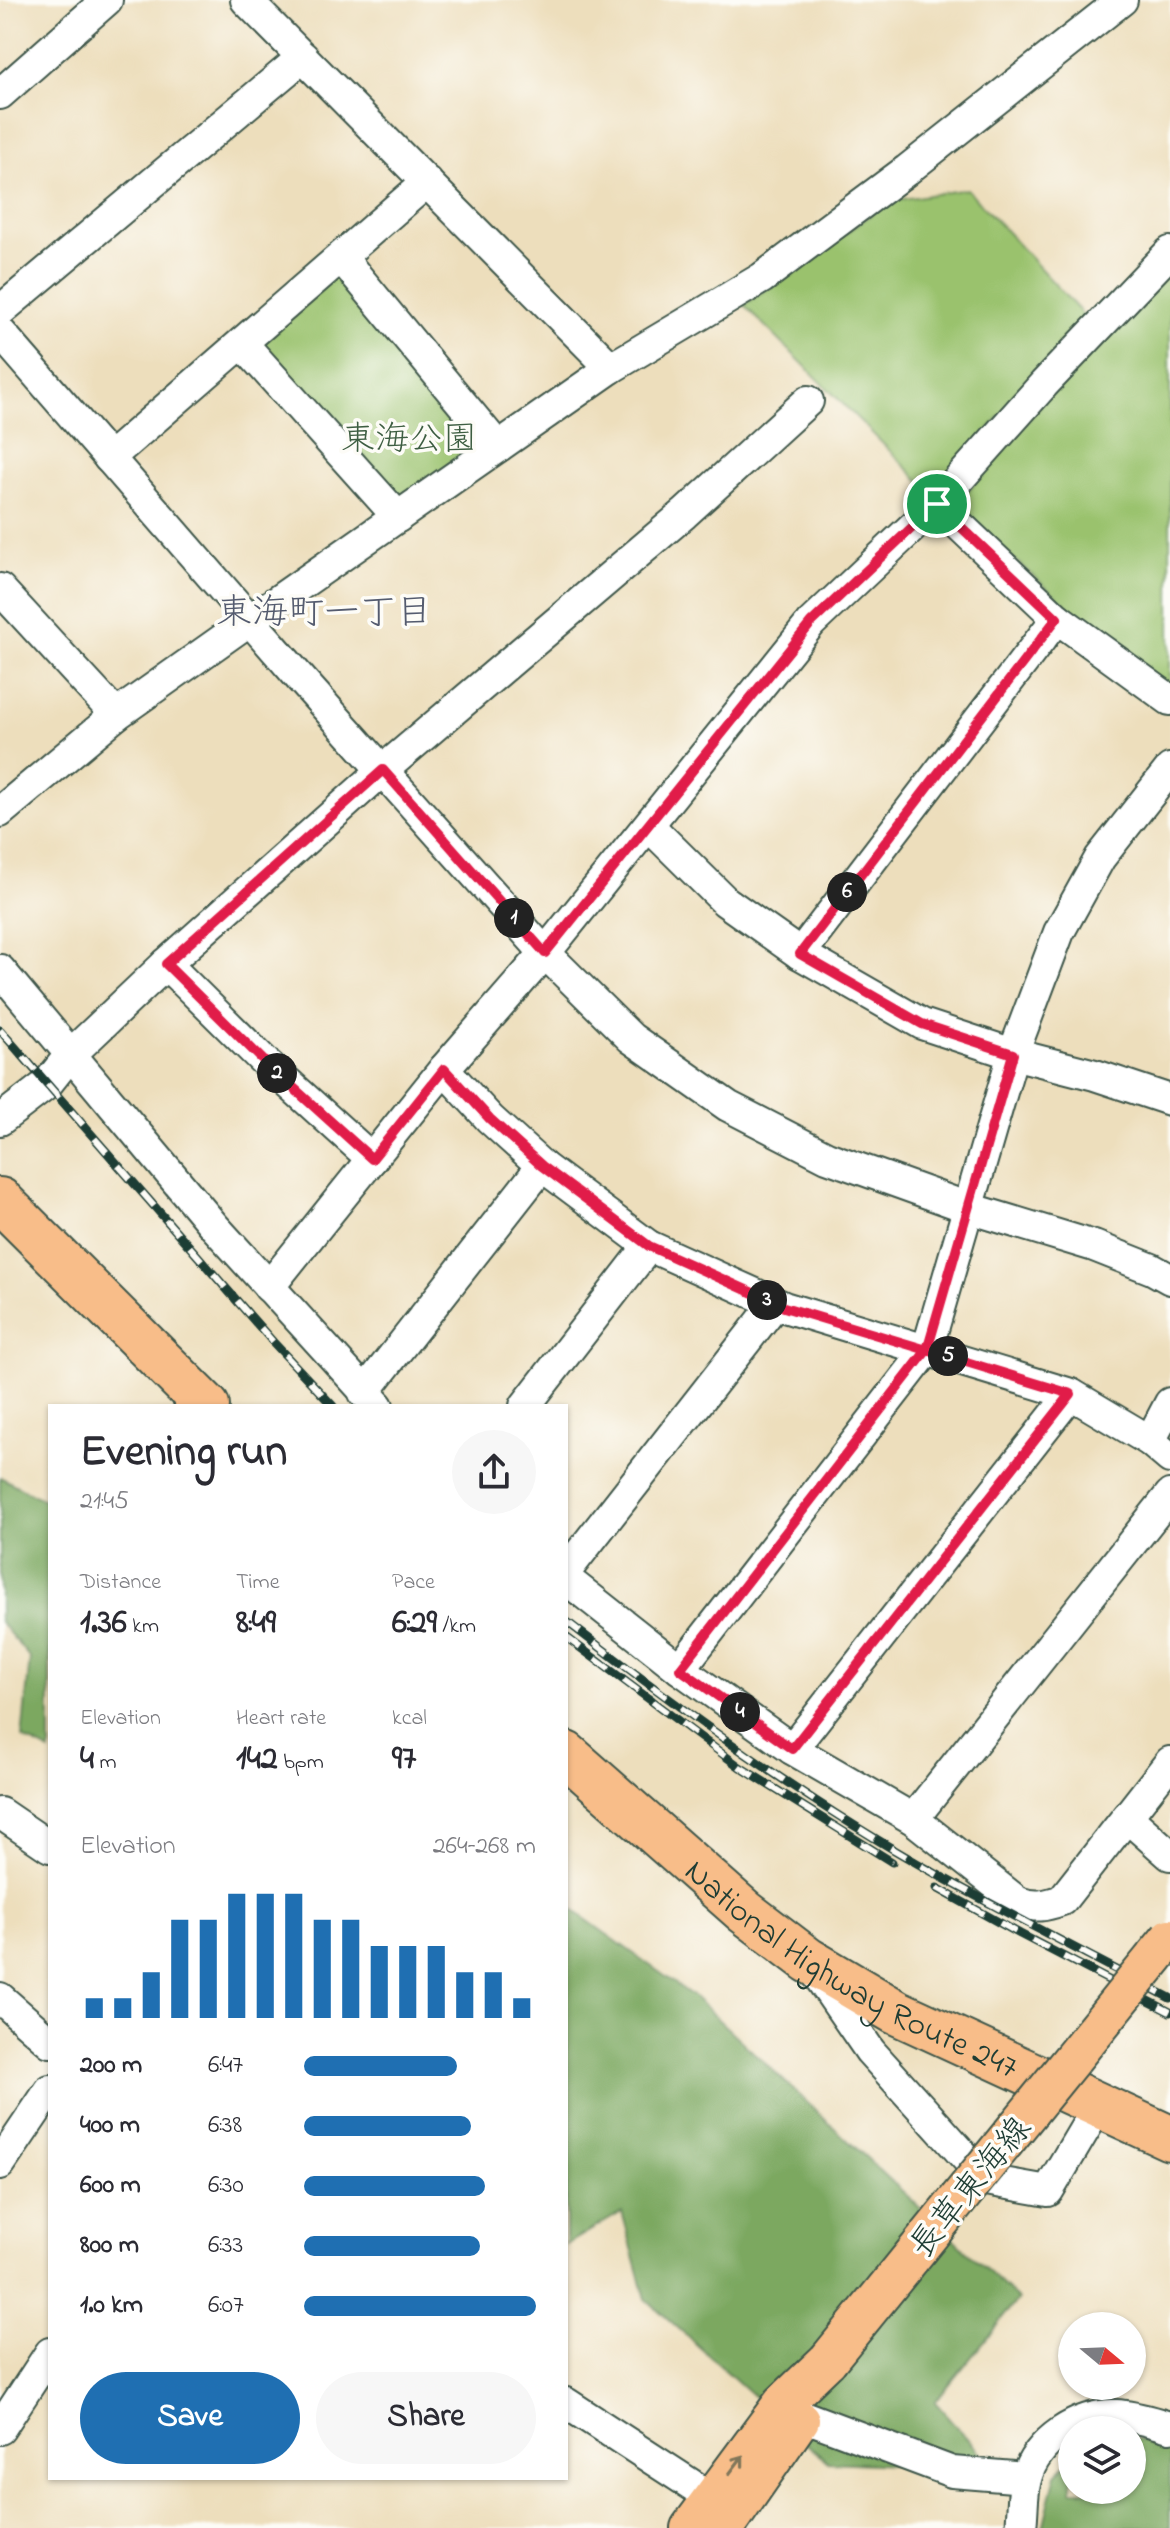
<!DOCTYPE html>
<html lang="en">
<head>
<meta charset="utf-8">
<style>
	:root { --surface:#fff; --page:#f7f7f7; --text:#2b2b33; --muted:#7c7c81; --accent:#1f6fb2 }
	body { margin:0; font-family:"Indie Flower","Klee One",sans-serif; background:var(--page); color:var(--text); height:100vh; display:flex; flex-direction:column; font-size:30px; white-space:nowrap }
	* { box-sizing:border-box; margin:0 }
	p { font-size:26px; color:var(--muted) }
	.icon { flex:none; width:44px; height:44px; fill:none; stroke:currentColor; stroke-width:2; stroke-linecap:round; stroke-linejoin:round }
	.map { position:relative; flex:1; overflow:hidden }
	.sheet { position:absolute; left:48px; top:1404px; width:520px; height:1076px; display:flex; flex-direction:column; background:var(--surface); border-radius:0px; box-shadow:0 2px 6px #0004 }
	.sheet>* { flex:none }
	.needle { width:52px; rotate:109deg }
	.fabs { position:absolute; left:1058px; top:2312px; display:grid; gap:16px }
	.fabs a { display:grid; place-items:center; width:88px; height:88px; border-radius:50%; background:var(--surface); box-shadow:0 2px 6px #0004; font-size:40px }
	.pin { position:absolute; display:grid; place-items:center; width:68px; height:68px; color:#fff; margin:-34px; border:4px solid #fff; border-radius:50%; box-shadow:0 2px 8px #0007 }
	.km { position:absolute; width:40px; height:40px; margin:-20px; border-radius:50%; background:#222; color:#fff; font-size:22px; line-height:40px; text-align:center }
	.round { display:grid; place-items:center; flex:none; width:84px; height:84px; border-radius:42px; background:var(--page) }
	.summary { display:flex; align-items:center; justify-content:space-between; height:136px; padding:0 32px }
	h1 { font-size:44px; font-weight:700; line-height:60px }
	.figures { display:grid; grid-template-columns:repeat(3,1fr); gap:12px; height:136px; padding:8px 32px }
	.figures div { display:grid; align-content:center }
	.figures b { font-size:34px; font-weight:700 }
	.figures small { font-size:22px; font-weight:400 }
	.figures p { font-size:22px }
	.chart { height:224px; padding:16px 32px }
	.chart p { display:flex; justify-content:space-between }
	.chart svg { width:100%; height:144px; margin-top:8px; stroke:var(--accent); stroke-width:6 }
	.cta { display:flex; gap:16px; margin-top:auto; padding:16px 32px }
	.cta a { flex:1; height:92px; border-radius:48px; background:var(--accent); color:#fff; font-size:32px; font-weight:700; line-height:92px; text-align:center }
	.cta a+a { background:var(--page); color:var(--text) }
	ul { padding:0 32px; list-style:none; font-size:26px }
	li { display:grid; grid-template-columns:128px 96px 1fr; align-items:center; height:60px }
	li i { height:20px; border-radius:10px; background:var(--accent) }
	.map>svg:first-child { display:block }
	.green { fill:#9ac26d; stroke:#5c8050; stroke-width:2 }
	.forest { fill:#7ba860; stroke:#4d724a; stroke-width:2 }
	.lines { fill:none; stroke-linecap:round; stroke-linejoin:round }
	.minor-casing { stroke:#3e5548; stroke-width:34 }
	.major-casing { stroke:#3e5548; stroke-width:42 }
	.highway-casing { stroke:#3e5548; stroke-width:48 }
	.minor { stroke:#fff; stroke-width:30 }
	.major { stroke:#f8bd89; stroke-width:38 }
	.highway { stroke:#f8bd89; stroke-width:44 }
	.rail-casing { stroke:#1f3d34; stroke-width:9 }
	.rail { stroke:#fdfcf7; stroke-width:6; stroke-dasharray:18; stroke-linecap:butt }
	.major-bridge-casing { stroke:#3e5548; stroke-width:42; stroke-linecap:butt }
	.major-bridge { stroke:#f8bd89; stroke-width:38 }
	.oneway { stroke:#81775a }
	.route-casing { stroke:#fff; stroke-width:16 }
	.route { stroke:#e11d48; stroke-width:10 }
	.labels { text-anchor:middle; stroke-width:7; stroke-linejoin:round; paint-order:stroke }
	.park-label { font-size:34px; fill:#3e5e42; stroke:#fdfcf7 }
	.street-label { font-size:34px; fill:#1f3d34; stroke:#fdfcf7 }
	.neighbourhood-label { font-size:36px; fill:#555c6f; stroke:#fdfcf7 }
</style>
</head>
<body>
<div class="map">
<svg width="1170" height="2528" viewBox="0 0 1170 2528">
	<rect width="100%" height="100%" fill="#fdfcf7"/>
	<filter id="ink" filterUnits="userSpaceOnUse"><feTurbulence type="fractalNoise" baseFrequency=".0125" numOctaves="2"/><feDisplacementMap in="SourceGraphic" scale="16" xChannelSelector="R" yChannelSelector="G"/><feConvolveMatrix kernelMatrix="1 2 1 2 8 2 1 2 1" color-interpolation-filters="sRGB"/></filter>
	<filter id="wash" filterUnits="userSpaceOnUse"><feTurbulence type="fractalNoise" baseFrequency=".006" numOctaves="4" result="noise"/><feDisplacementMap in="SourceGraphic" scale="32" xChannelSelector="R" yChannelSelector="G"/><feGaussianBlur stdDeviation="1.8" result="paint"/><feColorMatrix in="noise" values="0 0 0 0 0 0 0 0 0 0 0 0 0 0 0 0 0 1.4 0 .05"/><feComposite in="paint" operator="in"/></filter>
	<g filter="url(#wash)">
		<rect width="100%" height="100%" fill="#eddebc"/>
		<!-- green -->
		<g class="green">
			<polygon points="967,189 1087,319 932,493 744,305 890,201"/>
			<polygon points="1170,253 1170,695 954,507"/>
			<polygon points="340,271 483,445 403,514 260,339"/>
		</g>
		<!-- forest -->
		<g class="forest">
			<polygon points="0,1477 50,1503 50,1752 22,1738 30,1658 0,1622"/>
			<polygon points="566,1905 694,1997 1018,2299 935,2402 994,2469 827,2462 646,2299 622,2212 566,2245"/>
			<polygon points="1132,2437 1170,2449 1170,2528 1043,2528 1056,2474 1072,2458 1072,2490 1132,2490"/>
		</g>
	</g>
	<g filter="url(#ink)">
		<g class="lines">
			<defs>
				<g id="minor">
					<polyline points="246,0 611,368"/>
					<polyline points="0,94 107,0"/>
					<polyline points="341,257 498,447"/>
					<polyline points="0,311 303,57"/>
					<polyline points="0,332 300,678 545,953 631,1038 728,1106 827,1157 969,1208 1094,1246 1152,1269 1170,1279"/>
					<polyline points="242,343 398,517"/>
					<polyline points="109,458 427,182"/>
					<polyline points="937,504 1057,618"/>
					<polyline points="0,589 116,715"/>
					<polyline points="0,812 116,715 250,620 611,368 762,278 907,170 1122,0"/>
					<polyline points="649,826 725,901 800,954 922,1024 1013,1054 1095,1075 1170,1100"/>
					<polyline points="800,954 1057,618 1170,700"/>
					<polyline points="166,964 265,1062 372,1159"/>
					<polyline points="0,970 214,1226 378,1406"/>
					<polyline points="444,1069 490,1119 542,1166 649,1246 784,1307 1071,1394 1150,1441 1170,1458"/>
					<polyline points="0,1120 47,1084 70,1055 166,964 383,770 684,514 808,401"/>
					<polyline points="269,1287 444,1069 545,953 811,623 937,504 1044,384 1170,252"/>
					<polyline points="364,1393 542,1166"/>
					<polyline points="525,1406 649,1246"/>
					<polyline points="1150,1441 1170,1403"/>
					<polyline points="566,1571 775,1304"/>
					<path d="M 566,1579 L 680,1669 L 792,1749 L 913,1819 L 1018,1902 C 1035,1908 1045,1906 1062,1900 L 1170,1762"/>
					<polyline points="680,1669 927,1350 1013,1054 1059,932 1100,858 1170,769"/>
					<polyline points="792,1749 1071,1394"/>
					<polyline points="0,1813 50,1847"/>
					<polyline points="1127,1817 1170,1855"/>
					<polyline points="913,1819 1170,1495"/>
					<polyline points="815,1971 870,2051 986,2180 1048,2191 1099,2105"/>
					<polyline points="0,1998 50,2042"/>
					<polyline points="0,2164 50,2090"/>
					<polyline points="566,2403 712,2498"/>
					<polyline points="803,2416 952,2472 1026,2478"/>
					<polyline points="0,2429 50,2353"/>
					<path d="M 1021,2528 C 1023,2512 1022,2494 1026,2479 C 1035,2442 1079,2413 1116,2415 C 1135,2416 1152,2422 1170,2427"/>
				</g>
				<g id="major">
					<polyline points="690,2528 782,2404 828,2360"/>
					<polyline points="725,2528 800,2420"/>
				</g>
				<g id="highway">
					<polyline points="0,1200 207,1406"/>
					<path id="s1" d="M 566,1754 L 745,1912 L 808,1960 L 896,2012 L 1170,2138"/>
				</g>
			</defs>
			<!-- minor casing -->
			<use href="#minor" class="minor-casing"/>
			<!-- major casing -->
			<use href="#major" class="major-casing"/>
			<!-- highway casing -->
			<use href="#highway" class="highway-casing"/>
			<!-- minor -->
			<use href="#minor" class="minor"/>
			<!-- major -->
			<use href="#major" class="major"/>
			<!-- highway -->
			<use href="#highway" class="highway"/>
			<defs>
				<g id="rail">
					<polyline points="0,1030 273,1342 333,1406"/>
					<path d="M 566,1621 C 685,1713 807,1802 938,1875 C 1015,1918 1093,1957 1170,1998"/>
					<polyline points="566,1637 740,1767 892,1862"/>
					<polyline points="937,1888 1020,1934 1170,2012"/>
				</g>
			</defs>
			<!-- rail casing -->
			<use href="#rail" class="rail-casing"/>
			<!-- rail -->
			<use href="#rail" class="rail"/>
			<defs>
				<polyline id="major-bridge" points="828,2360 1170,1938"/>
			</defs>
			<!-- major-bridge casing -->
			<use href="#major-bridge" class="major-bridge-casing"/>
			<!-- major-bridge -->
			<use href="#major-bridge" class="major-bridge"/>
		</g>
		<!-- one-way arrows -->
		<defs><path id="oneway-shaft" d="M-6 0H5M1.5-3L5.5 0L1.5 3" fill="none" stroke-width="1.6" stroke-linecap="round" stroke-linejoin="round" transform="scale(2)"/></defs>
		<use class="oneway" href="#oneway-shaft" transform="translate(736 2465) rotate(-53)"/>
	</g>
	<g class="lines" filter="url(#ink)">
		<defs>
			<polyline id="route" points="937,504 811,623 545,953 383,770 166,964 265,1062 372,1159 444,1069 490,1119 542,1166 649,1246 784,1307 927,1350 680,1669 792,1749 1071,1394 927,1350 1013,1054 922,1024 800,954 1057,618 937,504"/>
		</defs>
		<!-- route casing -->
		<use href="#route" class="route-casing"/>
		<!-- route -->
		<use href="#route" class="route"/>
	</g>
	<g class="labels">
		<!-- park labels -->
		<g class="park-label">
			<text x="409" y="449">東海公園</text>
		</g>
		<!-- street labels -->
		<g class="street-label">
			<text dy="12" stroke="none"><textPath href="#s1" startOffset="360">National Highway Route 247</textPath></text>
			<text transform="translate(969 2186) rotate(-51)" y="12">長草東海線</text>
		</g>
		<!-- neighbourhood labels -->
		<g class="neighbourhood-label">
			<text x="324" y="623">東海町一丁目</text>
		</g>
	</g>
</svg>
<div class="fabs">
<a><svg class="needle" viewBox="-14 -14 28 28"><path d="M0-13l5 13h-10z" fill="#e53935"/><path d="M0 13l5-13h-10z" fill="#7c7c81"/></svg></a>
<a><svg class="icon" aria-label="layers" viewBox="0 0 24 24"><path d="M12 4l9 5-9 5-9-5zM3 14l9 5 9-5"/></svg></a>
</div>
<div class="pin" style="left:937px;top:504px;background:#1e9e55"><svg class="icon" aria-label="arrive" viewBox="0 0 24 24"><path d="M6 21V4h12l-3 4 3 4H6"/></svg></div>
<b class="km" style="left:514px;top:918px">1</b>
<b class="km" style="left:277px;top:1073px">2</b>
<b class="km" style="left:767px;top:1300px">3</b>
<b class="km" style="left:740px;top:1712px">4</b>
<b class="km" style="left:948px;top:1356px">5</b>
<b class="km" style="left:847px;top:892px">6</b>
<section class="sheet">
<div class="summary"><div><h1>Evening run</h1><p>21:45</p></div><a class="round"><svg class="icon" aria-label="share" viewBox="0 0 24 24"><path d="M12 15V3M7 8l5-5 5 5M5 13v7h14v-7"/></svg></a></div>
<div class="figures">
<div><p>Distance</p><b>1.36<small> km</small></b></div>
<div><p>Time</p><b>8:49</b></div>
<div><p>Pace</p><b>6:29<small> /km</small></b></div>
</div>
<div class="figures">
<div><p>Elevation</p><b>4<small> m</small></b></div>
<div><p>Heart rate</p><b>142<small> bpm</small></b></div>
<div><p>kcal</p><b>97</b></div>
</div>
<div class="chart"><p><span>Elevation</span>264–268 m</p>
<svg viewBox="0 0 160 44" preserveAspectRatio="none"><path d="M5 44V38M15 44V38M25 44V30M35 44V14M45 44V14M55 44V6M65 44V6M75 44V6M85 44V14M95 44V14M105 44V22M115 44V22M125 44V22M135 44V30M145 44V30M155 44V38"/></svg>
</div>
<ul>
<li><b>200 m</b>6:47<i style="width:66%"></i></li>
<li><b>400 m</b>6:38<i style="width:72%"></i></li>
<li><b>600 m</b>6:30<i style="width:78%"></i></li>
<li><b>800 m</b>6:33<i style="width:76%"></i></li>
<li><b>1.0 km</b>6:07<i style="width:100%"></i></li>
</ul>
<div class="cta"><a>Save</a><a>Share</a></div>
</section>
</div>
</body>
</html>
